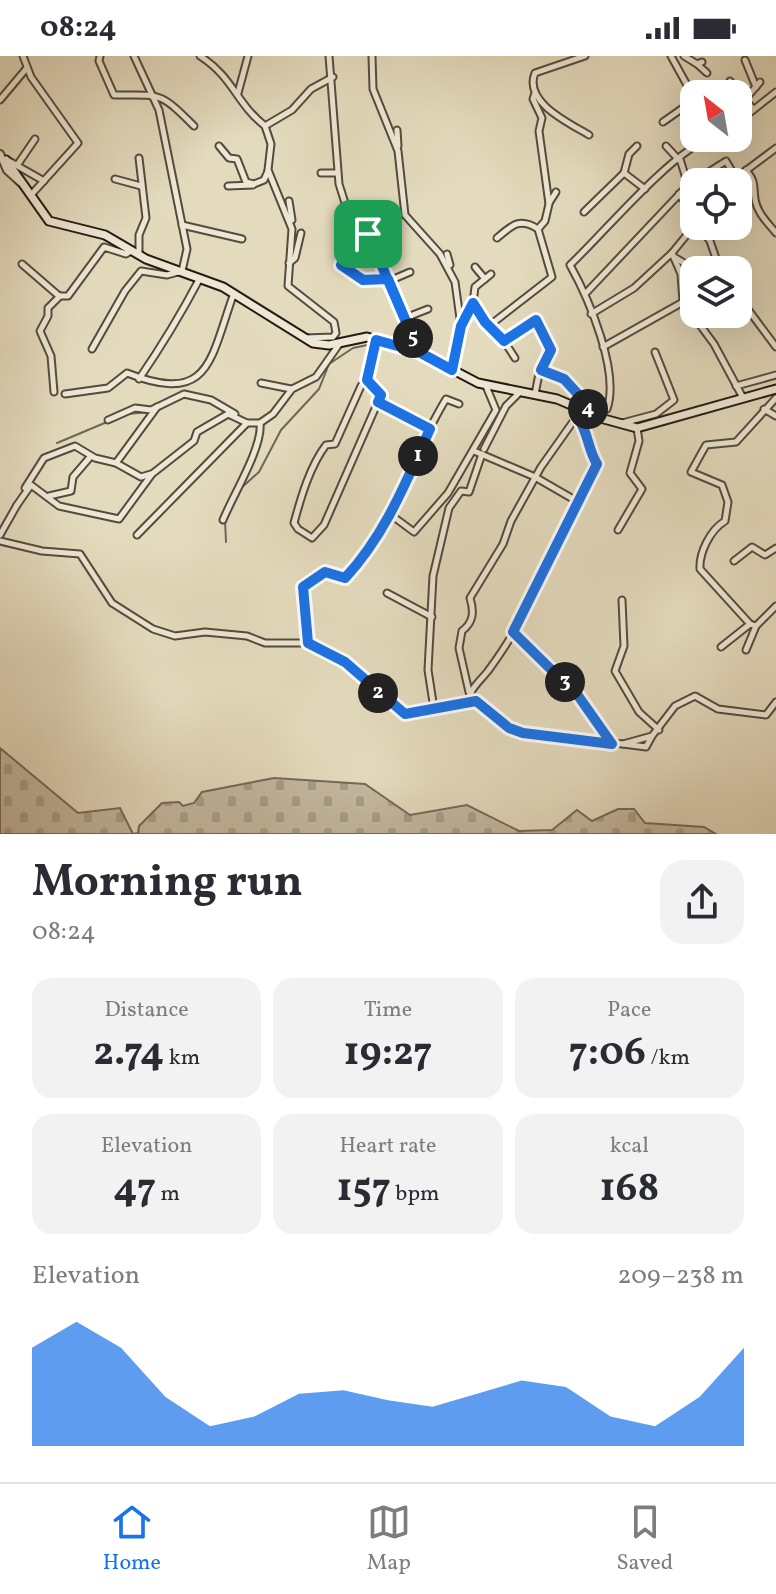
<!DOCTYPE html>
<html lang="en">
<head>
<meta charset="utf-8">
<style>
	:root { --surface:#fff; --page:#f2f2f3; --text:#2b2b33; --muted:#7c7c81; --line:#e1e1e2; --accent:#1a73e8 }
	body { margin:0; font-family:Vollkorn,serif; background:var(--page); color:var(--text); height:100vh; display:flex; flex-direction:column; font-size:30px; white-space:nowrap }
	* { box-sizing:border-box; margin:0 }
	p { font-size:26px; color:var(--muted) }
	.icon { flex:none; width:44px; height:44px; fill:none; stroke:currentColor; stroke-width:2; stroke-linecap:round; stroke-linejoin:round }
	.map { position:relative; height:778px; overflow:hidden }
	.drawer { display:flex; flex-direction:column; background:var(--surface); flex:1 }
	.drawer>* { flex:none }
	.needle { width:52px; rotate:329deg }
	.tools { position:absolute; left:680px; top:24px; display:grid; gap:16px }
	.tools a { display:grid; place-items:center; width:72px; height:72px; border-radius:16px; background:var(--surface); box-shadow:0 8px 32px #0002; font-size:40px }
	.pin { position:absolute; display:grid; place-items:center; width:68px; height:68px; color:#fff; margin:-34px; border-radius:16px; box-shadow:0 4px 12px #0006 }
	.km { position:absolute; width:40px; height:40px; margin:-20px; border-radius:50%; background:#222; color:#fff; font-size:22px; line-height:40px; text-align:center }
	.round { display:grid; place-items:center; flex:none; width:84px; height:84px; border-radius:24px; background:var(--page) }
	.summary { display:flex; align-items:center; justify-content:space-between; height:136px; padding:0 32px }
	h1 { font-size:44px; font-weight:700; line-height:60px }
	.metrics { display:grid; grid-template-columns:repeat(3,1fr); gap:12px; height:136px; padding:8px 32px }
	.metrics div { display:grid; align-content:center; border-radius:20px; background:var(--page); text-align:center }
	.metrics b { font-size:40px; font-weight:700 }
	.metrics small { font-size:22px; font-weight:400 }
	.metrics p { font-size:22px }
	.chart { height:224px; padding:16px 32px }
	.chart p { display:flex; justify-content:space-between }
	.chart svg { width:100%; height:144px; margin-top:8px; fill:var(--accent); opacity:.7 }
	.status { display:flex; justify-content:space-between; align-items:center; height:56px; padding:0 40px; background:var(--surface); direction:ltr }
	.status svg { height:22px; fill:currentColor }
	.menu { display:flex; justify-content:space-around; align-items:center; height:112px; border-top:2px solid var(--line); background:var(--surface); font-size:22px; color:var(--muted) }
	.menu a { display:grid; justify-items:center; gap:4px }
	.menu .on { color:var(--accent) }
	.map>svg:first-child { display:block }
	.cemetery { fill:url(#cemetery-stones); stroke:#756a59; stroke-width:2 }
	.lines { fill:none; stroke-linecap:round; stroke-linejoin:round }
	.stream { stroke:#716655; stroke-width:2 }
	.minor-casing { stroke:#564a3c; stroke-width:9 }
	.tertiary-casing { stroke:#564a3c; stroke-width:10 }
	.secondary-casing { stroke:#261911; stroke-width:11 }
	.minor { stroke:#ede8d5; stroke-width:5 }
	.tertiary { stroke:#ede8d5; stroke-width:6 }
	.secondary { stroke:#ede8d5; stroke-width:7 }
	.route-casing { stroke:#fff; stroke-width:16 }
	.route { stroke:#1a73e8; stroke-width:10 }
</style>
</head>
<body>
<div class="status"><b>08:24</b><svg viewBox="0 0 49 12"><path d="M0 12V9h3v3zM5 12V6h3v6zM10 12V3h3v9zM15 12V0h3v12zM26 1h20v11H26zM47 4h2v5h-2z"/></svg></div>
<div class="map">
<svg width="776" height="778" viewBox="0 0 776 778">
	<defs>
		<pattern id="cemetery-stones" width="16" height="16" patternUnits="userSpaceOnUse" patternTransform="scale(2)"><rect width="16" height="16" fill="#c4baa1"/><path d="M2 7V4a2 2 0 0 1 4 0v3zM10 15v-3a2 2 0 0 1 4 0v3z" fill="#a89f8a"/></pattern>
	</defs>
	<rect width="100%" height="100%" fill="#e4dbbe"/>
	<filter id="stains"><feTurbulence type="fractalNoise" baseFrequency=".0025" numOctaves="4"/><feColorMatrix values="0 0 0 0 .2 0 0 0 0 .09 0 0 0 0 .02 0 0 0 .5 -.17"/></filter>
	<radialGradient id="worn" r=".72"><stop offset=".6" stop-color="#630" stop-opacity="0"/><stop offset="1" stop-color="#630" stop-opacity=".3"/></radialGradient>
	<!-- cemetery -->
	<polygon class="cemetery" points="0,692 78,757 120,752 133,778 138,777 139,770 162,747 179,746 183,750 194,747 202,736 274,722 365,728 410,759 467,749 519,775 552,774 577,754 592,765 618,753 634,753 645,767 704,771 716,778 0,778"/>
	<g class="lines">
		<!-- stream -->
		<g class="stream">
			<polyline points="128,358 149,356"/>
			<polyline points="57,387 107,366"/>
			<polyline points="240,433 259,416 281,374 319,333 329,308 353,292 372,288"/>
			<polyline points="225,464 226,486"/>
		</g>
		<defs>
			<g id="minor">
				<polyline points="23,0 31,21 78,87 31,139"/>
				<path d="M 100,0 L 99,5 L 114,39 C 161,39 159,35 194,70"/>
				<path d="M 200,0 C 234,22 235,46 265,70 L 292,54 L 311,33 L 333,21"/>
				<polyline points="329,0 339,128 345,147 373,187 419,295"/>
				<polyline points="372,0 373,33 398,95 405,159 440,198 455,226 461,270 452,314"/>
				<path d="M 585,0 L 535,17 C 523,46 569,67 589,79"/>
				<polyline points="671,0 687,29 694,63"/>
				<polyline points="684,0 697,8 702,6"/>
				<polyline points="745,4 756,31"/>
				<polyline points="697,8 707,17"/>
				<polyline points="730,25 753,53"/>
				<polyline points="238,37 248,0"/>
				<polyline points="747,41 760,26"/>
				<polyline points="0,44 26,13"/>
				<polyline points="663,66 690,47"/>
				<polyline points="738,66 776,36"/>
				<polyline points="265,70 271,88 268,114 292,173 288,230 334,266 336,277 333,281 305,282"/>
				<polyline points="397,74 398,90"/>
				<polyline points="219,90 229,102 237,103 246,126 254,128 264,124 268,115"/>
				<polyline points="666,90 679,104"/>
				<polyline points="680,103 688,129"/>
				<polyline points="7,104 44,125"/>
				<polyline points="18,108 35,83"/>
				<path d="M 746,114 C 756,126 753,129 755,143 C 757,157 768,167 776,177"/>
				<polyline points="321,117 337,117"/>
				<polyline points="624,117 629,98 637,90"/>
				<polyline points="115,123 141,130"/>
				<polyline points="228,130 253,129"/>
				<polyline points="679,138 694,159"/>
				<polyline points="289,145 292,164"/>
				<polyline points="549,147 556,136"/>
				<polyline points="584,156 624,117 645,133"/>
				<polyline points="182,169 242,183"/>
				<polyline points="698,170 710,185 720,214"/>
				<polyline points="368,178 355,186 341,209 363,224 388,223"/>
				<polyline points="345,180 355,186"/>
				<path d="M 497,182 C 512,169 520,161 538,173"/>
				<polyline points="672,197 681,218 683,246 714,288 742,340"/>
				<polyline points="447,198 450,209"/>
				<polyline points="139,199 139,179 146,162 139,102"/>
				<polyline points="674,201 696,214"/>
				<polyline points="289,207 295,202 301,177"/>
				<polyline points="22,208 59,240 68,240 104,191 126,198 131,195"/>
				<polyline points="475,211 485,223"/>
				<polyline points="389,225 410,216"/>
				<polyline points="586,237 688,129 726,105 736,122 776,92"/>
				<polyline points="738,240 776,291"/>
				<polyline points="473,247 475,231 491,218"/>
				<polyline points="591,258 634,232 672,197 694,170"/>
				<polyline points="405,262 428,253"/>
				<polyline points="461,269 473,247 485,266 504,285 533,265 537,265 551,294 539,318 535,338"/>
				<polyline points="493,274 494,266 552,221 538,173 545,165 549,148 539,75 542,62 533,43 535,37"/>
				<polyline points="504,285 515,302"/>
				<polyline points="603,291 683,246"/>
				<polyline points="92,293 125,235 141,215 167,219 182,215 187,193 159,54 134,0"/>
				<polyline points="541,314 564,323 589,351"/>
				<path d="M 139,323 C 161,291 181,258 200,222"/>
				<path d="M 367,324 L 361,330 L 335,388 L 326,389 C 310,410 301,441 294,467 L 298,473 L 312,482 L 324,469 L 381,339 L 367,324 L 376,284"/>
				<polyline points="261,327 291,333"/>
				<polyline points="736,330 776,319"/>
				<polyline points="54,336 51,300 40,275 48,260 48,252 60,240"/>
				<path d="M 65,338 L 108,332 L 127,317 C 211,350 210,303 234,237"/>
				<polyline points="378,346 430,373"/>
				<path d="M 589,350 L 607,353 C 620,316 589,243 570,209 C 604,177 672,95 711,82"/>
				<polyline points="764,353 776,360"/>
				<polyline points="108,364 135,352 151,354 184,338 211,344 235,358"/>
				<polyline points="622,367 656,358 674,344 655,296"/>
				<polyline points="484,393 506,350 520,336"/>
				<polyline points="474,395 535,421 580,447"/>
				<polyline points="151,418 141,421 116,407 157,351"/>
				<polyline points="25,432 44,402 75,390 95,402 116,407"/>
				<polyline points="49,440 71,435 73,421 91,400"/>
				<polyline points="17,449 31,429 59,450 119,463 152,418 194,385 197,376 228,358 247,367 260,367 273,358 292,333 316,321 340,287"/>
				<polyline points="391,459 414,476 448,437 496,354 486,330"/>
				<path d="M 223,464 C 233,439 263,391 260,367"/>
				<polyline points="618,474 642,433 630,417 639,385 637,372"/>
				<polyline points="0,479 17,449"/>
				<polyline points="137,479 247,367"/>
				<polyline points="0,485 42,495 80,498 112,547 153,573 175,580 205,576 247,580 265,587 308,587 345,606 405,658 476,645 509,672 523,677 623,688"/>
				<polyline points="734,505 752,491 765,499 776,492"/>
				<polyline points="387,537 432,561"/>
				<polyline points="622,544 624,590 615,615 639,656 659,674"/>
				<path d="M 750,568 L 700,513 C 699,497 710,474 725,465 L 728,446 L 722,429 L 691,416 L 706,389 L 736,386 L 776,342"/>
				<polyline points="513,576 579,641 612,688"/>
				<path d="M 308,587 L 303,531 L 325,516 L 345,522 C 393,470 410,402 446,343 L 459,348"/>
				<polyline points="721,591 750,568 756,570 776,550"/>
				<polyline points="746,594 756,570"/>
				<path d="M 467,647 C 470,633 479,626 488,615 C 504,593 521,568 528,541 L 597,408 C 586,390 590,378 577,360 L 541,411 L 511,465 L 503,488 L 470,542 C 474,555 474,566 462,575 L 459,592 L 469,636"/>
				<polyline points="434,653 428,614 433,520 449,452 461,435 469,436 482,398"/>
				<polyline points="652,680 646,691 623,688 652,680 675,650 695,640 718,653 766,659 776,646"/>
			</g>
			<polyline id="tertiary" points="0,98 7,114 20,126"/>
			<polyline id="secondary" points="6,104 49,165 105,179 146,203 223,231 313,287 329,289 367,281 419,296 478,327 557,343 604,363 637,372 776,333"/>
		</defs>
		<!-- minor casing -->
		<use href="#minor" class="minor-casing"/>
		<!-- tertiary casing -->
		<use href="#tertiary" class="tertiary-casing"/>
		<!-- secondary casing -->
		<use href="#secondary" class="secondary-casing"/>
		<!-- minor -->
		<use href="#minor" class="minor"/>
		<!-- tertiary -->
		<use href="#tertiary" class="tertiary"/>
		<!-- secondary -->
		<use href="#secondary" class="secondary"/>
	</g>
	<g class="lines">
		<defs>
			<path id="route" d="M 368,178 L 419,296 L 376,284 L 367,324 L 381,339 L 378,346 L 430,373 C 406,426 385,479 345,522 L 325,516 L 303,531 L 308,587 L 345,606 L 405,658 L 476,645 L 509,672 L 523,677 L 612,688 L 579,641 L 513,576 L 597,408 C 587,392 589,377 577,360 L 582,354 L 586,356 L 589,350 L 564,323 L 541,314 L 551,294 L 536,264 L 504,285 L 485,266 L 473,247 L 461,270 L 452,314 L 419,296 L 388,223 L 363,224 L 341,209 L 355,186 L 368,178"/>
		</defs>
		<!-- route casing -->
		<use href="#route" class="route-casing"/>
		<!-- route -->
		<use href="#route" class="route"/>
	</g>
	<rect width="100%" height="100%" filter="url(#stains)"/>
	<rect width="100%" height="100%" fill="url(#worn)"/>
</svg>
<div class="tools">
<a><svg class="needle" viewBox="-14 -14 28 28"><path d="M0-13l5 13h-10z" fill="#e53935"/><path d="M0 13l5-13h-10z" fill="#7c7c81"/></svg></a>
<a><svg class="icon" aria-label="locate" viewBox="0 0 24 24"><circle cx="12" cy="12" r="6"/><path d="M12 2v4M12 18v4M2 12h4M18 12h4"/></svg></a>
<a><svg class="icon" aria-label="layers" viewBox="0 0 24 24"><path d="M12 4l9 5-9 5-9-5zM3 14l9 5 9-5"/></svg></a>
</div>
<div class="pin" style="left:368px;top:178px;background:#1e9e55"><svg class="icon" aria-label="arrive" viewBox="0 0 24 24"><path d="M6 21V4h12l-3 4 3 4H6"/></svg></div>
<b class="km" style="left:418px;top:400px">1</b>
<b class="km" style="left:378px;top:637px">2</b>
<b class="km" style="left:565px;top:626px">3</b>
<b class="km" style="left:588px;top:353px">4</b>
<b class="km" style="left:413px;top:282px">5</b>
</div>
<section class="drawer">
<div class="summary"><div><h1>Morning run</h1><p>08:24</p></div><a class="round"><svg class="icon" aria-label="share" viewBox="0 0 24 24"><path d="M12 15V3M7 8l5-5 5 5M5 13v7h14v-7"/></svg></a></div>
<div class="metrics">
<div><p>Distance</p><b>2.74<small> km</small></b></div>
<div><p>Time</p><b>19:27</b></div>
<div><p>Pace</p><b>7:06<small> /km</small></b></div>
</div>
<div class="metrics">
<div><p>Elevation</p><b>47<small> m</small></b></div>
<div><p>Heart rate</p><b>157<small> bpm</small></b></div>
<div><p>kcal</p><b>168</b></div>
</div>
<div class="chart"><p><span>Elevation</span>209–238 m</p>
<svg viewBox="0 0 160 44" preserveAspectRatio="none"><path d="M0 44V14L10 6L20 14L30 29L40 38L50 35L60 28L70 27L80 30L90 32L100 28L110 24L120 26L130 35L140 38L150 29L160 14V44z"/></svg>
</div>
</section>
<nav class="menu">
<a class="on"><svg class="icon" aria-label="home" viewBox="0 0 24 24"><path d="M3 11l9-7 9 7M6 9v11h12V9"/></svg>Home</a>
<a><svg class="icon" aria-label="map" viewBox="0 0 24 24"><path d="M3 6l6-2 6 2 6-2v14l-6 2-6-2-6 2zM9 4v14M15 6v14"/></svg>Map</a>
<a><svg class="icon" aria-label="saved" viewBox="0 0 24 24"><path d="M7 4h10v16l-5-4-5 4z"/></svg>Saved</a>
</nav>
</body>
</html>
